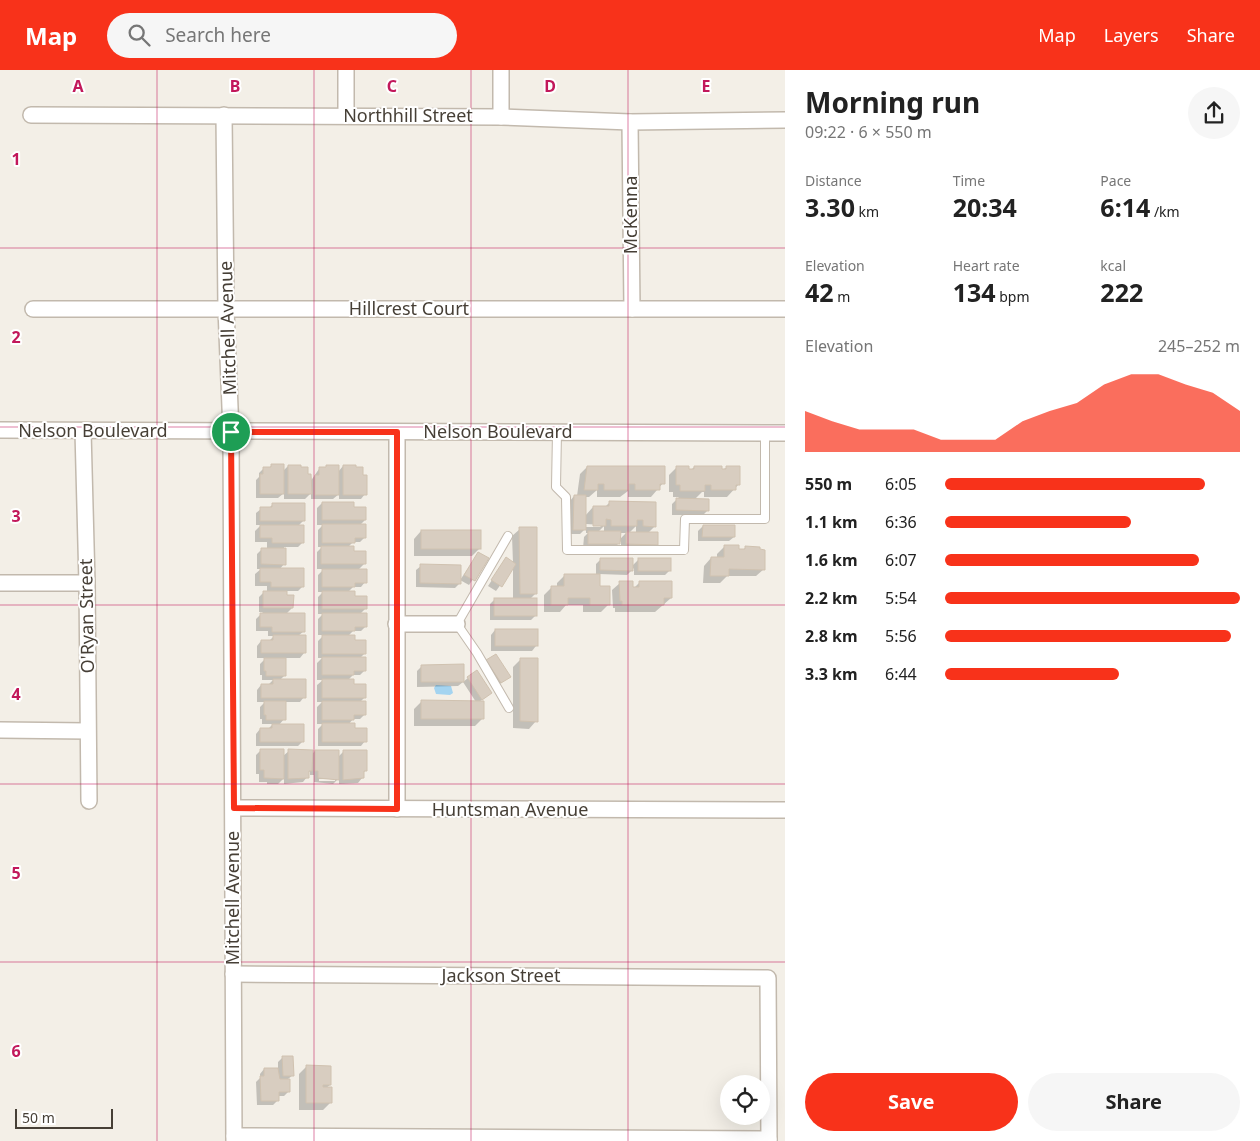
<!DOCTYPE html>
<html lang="en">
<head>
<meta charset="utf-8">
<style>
	:root { --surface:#fff; --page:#f6f6f6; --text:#222; --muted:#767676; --accent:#f8321a }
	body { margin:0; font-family:"Noto Sans",sans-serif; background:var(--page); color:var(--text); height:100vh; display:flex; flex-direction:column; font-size:19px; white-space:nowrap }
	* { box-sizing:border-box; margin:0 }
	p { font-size:16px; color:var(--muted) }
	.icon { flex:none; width:28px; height:28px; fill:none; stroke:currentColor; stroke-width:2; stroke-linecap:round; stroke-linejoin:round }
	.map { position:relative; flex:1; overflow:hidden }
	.details { display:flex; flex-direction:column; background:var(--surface); width:475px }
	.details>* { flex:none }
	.buttons { position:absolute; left:720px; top:1005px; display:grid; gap:10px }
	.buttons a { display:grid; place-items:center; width:50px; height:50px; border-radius:50%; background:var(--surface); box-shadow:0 5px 20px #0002; font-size:25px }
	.scale { position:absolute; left:15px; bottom:12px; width:98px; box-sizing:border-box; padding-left:5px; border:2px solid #463f36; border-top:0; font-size:14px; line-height:18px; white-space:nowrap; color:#463f36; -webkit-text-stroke:4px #fff; paint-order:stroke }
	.pin { position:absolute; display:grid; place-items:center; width:42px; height:42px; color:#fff; margin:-21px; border:2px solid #fff; border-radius:50%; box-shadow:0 1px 5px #0007 }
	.round { display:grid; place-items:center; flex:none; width:52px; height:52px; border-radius:26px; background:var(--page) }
	.head { display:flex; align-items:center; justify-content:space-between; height:85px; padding:0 20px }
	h1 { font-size:28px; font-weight:700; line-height:38px }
	.stats { display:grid; grid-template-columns:repeat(3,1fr); gap:8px; height:85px; padding:5px 20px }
	.stats div { display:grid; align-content:center }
	.stats b { font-size:25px; font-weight:700 }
	.stats small { font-size:14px; font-weight:400 }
	.stats p { font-size:14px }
	.chart { height:140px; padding:10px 20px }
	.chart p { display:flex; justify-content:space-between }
	.chart svg { width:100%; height:90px; margin-top:5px; fill:var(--accent); opacity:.7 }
	.button { display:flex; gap:10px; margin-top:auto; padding:10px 20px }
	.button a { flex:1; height:58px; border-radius:30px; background:var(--accent); color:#fff; font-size:20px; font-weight:700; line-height:58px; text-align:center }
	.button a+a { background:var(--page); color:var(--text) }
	ul { padding:0 20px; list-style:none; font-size:16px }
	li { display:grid; grid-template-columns:80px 60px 1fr; align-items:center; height:38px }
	li i { height:12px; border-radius:6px; background:var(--accent) }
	header { display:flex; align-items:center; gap:30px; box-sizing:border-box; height:70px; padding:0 25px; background:var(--accent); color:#fff }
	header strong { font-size:24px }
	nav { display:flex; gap:28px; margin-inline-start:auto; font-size:18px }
	.search { width:350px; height:45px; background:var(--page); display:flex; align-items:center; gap:12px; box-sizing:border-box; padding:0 18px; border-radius:28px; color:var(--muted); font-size:19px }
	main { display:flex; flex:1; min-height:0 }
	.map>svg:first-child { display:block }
	.water { fill:#a4d4f0 }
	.shadow { fill:#0003; fill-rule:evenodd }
	.building { fill:#d8cdc0; stroke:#d0c2b0 }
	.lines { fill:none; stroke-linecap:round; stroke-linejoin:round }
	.lane-casing { stroke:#c2b9ad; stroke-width:10 }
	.street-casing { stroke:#c2b9ad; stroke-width:18 }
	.lane { stroke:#fff; stroke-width:8 }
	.street { stroke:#fff; stroke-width:15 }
	.route-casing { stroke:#fff; stroke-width:10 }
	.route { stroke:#f8321a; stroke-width:6 }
	.grid { fill:none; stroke:#c2185b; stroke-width:1; stroke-opacity:0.55 }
	.labels { text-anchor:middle; stroke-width:4; stroke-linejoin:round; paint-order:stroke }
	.street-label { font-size:18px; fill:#463f36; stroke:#fff }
	.grid-label { font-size:16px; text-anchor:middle; font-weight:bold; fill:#c2185b; stroke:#fff; stroke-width:4; stroke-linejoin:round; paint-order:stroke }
</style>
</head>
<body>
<header>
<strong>Map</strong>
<div class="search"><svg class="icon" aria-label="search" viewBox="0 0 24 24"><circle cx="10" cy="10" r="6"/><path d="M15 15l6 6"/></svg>Search here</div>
<nav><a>Map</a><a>Layers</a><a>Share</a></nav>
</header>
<main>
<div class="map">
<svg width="785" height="1071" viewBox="0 0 785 1071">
	<rect width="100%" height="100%" fill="#f3efe7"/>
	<!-- water -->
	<polygon class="water" points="436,615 451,616 453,623 450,625 436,624 434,618"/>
	<!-- shadow -->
	<g class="shadow">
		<polygon points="271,396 282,402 288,396 307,406 310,412 319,399 324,399 327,396 338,402 343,396 365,424 361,429 339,429 339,424 333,429 311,429 311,423 305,429 284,429 284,423 278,428 256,428 256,410 259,407 259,403 264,398 269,398"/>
		<path d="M 587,397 L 663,413 L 651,427 L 628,427 L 628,421 L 620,427 L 597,427 L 597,420 L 589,427 L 585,427 L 585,446 L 593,437 L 605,437 L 609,433 L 655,433 L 655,456 L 648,463 L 657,474 L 652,479 L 621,479 L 621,471 L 614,478 L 583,478 L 584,467 L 588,463 L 586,463 L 586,458 L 580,464 L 569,464 L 570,431 L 574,426 L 577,426 L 580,404 ZM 586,454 L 602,455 L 600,457 L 586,457 ZM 604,456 L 604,462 L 598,462 ZM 636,456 L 636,463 L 629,463 ZM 619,463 L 626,463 L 619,470 Z"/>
		<polygon points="677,397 688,400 691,400 694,397 721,400 726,398 739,414 727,427 704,427 704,422 702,422 694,430 708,440 703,445 672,445 672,434 679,427 673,427 673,422 669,422 669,405"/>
		<polygon points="322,433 353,438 365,450 359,456 365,467 360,472 353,472 348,477 364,494 358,500 365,512 361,517 353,517 348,522 365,539 360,544 366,556 361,561 353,561 347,567 365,583 360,588 365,600 360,605 353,605 348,610 365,627 360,632 365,644 360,649 353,649 348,655 365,671 361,676 318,676 318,659 323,654 317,654 317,637 322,632 317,632 317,615 323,610 317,610 317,593 322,588 318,588 318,571 324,565 318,565 318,549 323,544 318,544 318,527 323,522 318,522 318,505 324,499 317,499 317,482 322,477 318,477 318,460 323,455 317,455 317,438"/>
		<polygon points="273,434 304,450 298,456 303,472 298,477 284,477 284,494 279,500 303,516 298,521 286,521 286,526 292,538 286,544 304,561 298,566 304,583 300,588 285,588 284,606 280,610 304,627 300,632 285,632 284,649 279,655 303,671 298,676 256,676 256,664 260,659 268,659 273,654 262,654 262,649 260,649 260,637 265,632 257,632 257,620 261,615 268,615 273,610 262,610 262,605 260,605 260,594 266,588 257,588 257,576 261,571 269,571 274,566 268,566 268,561 256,561 256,549 263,542 259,542 259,527 264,522 267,522 267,516 255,516 255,504 261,499 257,499 257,484 262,479 267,479 267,472 255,472 255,461 261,455 256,455 256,443 261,439 268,439"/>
		<polygon points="703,456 734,467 729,471 698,471 698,461"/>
		<polygon points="520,459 536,523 530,529 536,545 531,550 490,550 490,534 495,529 513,529 513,498 496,521 488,516 506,489 513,493 512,466"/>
		<polygon points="421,461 480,478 472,486 414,486 414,469"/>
		<polygon points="725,476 743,480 745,478 764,499 756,506 727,506 720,513 703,513 704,496 711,488 717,488 717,484"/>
		<polygon points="479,483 487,489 469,515 460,510"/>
		<polygon points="601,489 632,496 639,489 670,500 665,505 634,505 634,498 627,505 599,504 599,517 609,534 601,542 583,542 583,535 566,535 560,542 544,542 544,525 551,518 557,518 557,513 564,506 596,506 596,494"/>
		<polygon points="421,496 460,513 455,518 416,517 416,500"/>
		<polygon points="640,512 671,528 655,542 615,542 615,538 613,538 612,520 620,513 632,520"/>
		<polygon points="495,560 536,576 532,581 491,581 491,565"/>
		<polygon points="521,589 536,651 529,659 513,658 513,597"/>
		<polygon points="487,591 510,606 496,617 483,596"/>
		<polygon points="422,596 463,612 458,616 417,617 417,601"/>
		<polygon points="468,608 491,623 479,632 483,648 475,656 414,656 414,639 421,632 476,632 463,612"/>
		<path d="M 261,680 L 283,686 L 289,681 L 311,685 L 315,681 L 338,687 L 344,681 L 366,700 L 362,704 L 362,708 L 358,713 L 339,714 L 339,708 L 333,714 L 314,712 L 314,705 L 310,705 L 310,701 L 307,704 L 307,707 L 303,712 L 284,714 L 284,708 L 278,714 L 267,714 L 267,712 L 259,712 L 259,704 L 256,704 L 256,685 ZM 319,709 L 335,709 L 335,711 L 319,711 Z"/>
		<polygon points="283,987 293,1005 288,1009 289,1021 284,1026 278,1026 278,1030 273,1035 257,1035 256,1012 260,1008 260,1004 264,999 278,999 278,992"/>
		<polygon points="307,996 330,1015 326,1018 330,1033 323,1040 299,1040 299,1004"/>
	</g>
	<!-- building -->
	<g class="building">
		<polygon points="271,394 284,394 284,424 260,424 260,404 263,404 263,397 271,397"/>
		<polygon points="288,395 301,395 301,397 308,397 308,404 311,404 312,424 288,424"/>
		<polygon points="326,395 339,395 339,425 315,425 315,405 319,405 319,397 326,397"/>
		<polygon points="343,395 356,395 356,397 363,397 363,405 367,405 367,425 343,425"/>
		<polygon points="587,396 665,396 665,414 660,414 660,420 635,420 635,414 629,414 629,420 604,420 604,414 598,414 598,420 584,420"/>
		<polygon points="676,396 689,396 689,399 694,399 694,396 722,396 722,399 726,399 726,396 740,396 740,415 736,415 736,420 711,420 711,415 705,415 705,421 680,421 680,415 676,415"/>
		<polygon points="574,425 586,425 586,460 573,460"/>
		<polygon points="676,428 709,429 709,441 676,440"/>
		<polygon points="609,431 656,432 656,457 643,456 643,450 637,450 637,456 611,456 611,450 606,449 606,456 593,456 593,436 609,436"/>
		<polygon points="322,432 354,432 354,437 366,437 366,450 322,450"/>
		<polygon points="272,433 305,433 305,451 260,451 260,437 272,437"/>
		<polygon points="322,454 366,454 366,468 355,468 355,473 322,473"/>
		<polygon points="260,455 304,455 304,473 272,473 272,468 260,468"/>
		<polygon points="703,455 735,455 735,467 702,467"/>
		<polygon points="519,457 537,457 537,524 520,524"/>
		<rect x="421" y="460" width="60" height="19"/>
		<polygon points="588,461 621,461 620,474 588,474"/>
		<polygon points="626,462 658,462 658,475 626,474"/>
		<polygon points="724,475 739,475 739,479 745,479 745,476 760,477 760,479 765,480 765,500 729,499 729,506 710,506 711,487 724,487"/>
		<polygon points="321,476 354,476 354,481 366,481 366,494 321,494"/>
		<polygon points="261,478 286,478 286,495 261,494"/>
		<polygon points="478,482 489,488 475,511 464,505"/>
		<polygon points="506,487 516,494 502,517 491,510"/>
		<polygon points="600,488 633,488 633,501 600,500"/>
		<rect x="638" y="488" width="33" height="13"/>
		<polygon points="420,494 461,495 461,514 420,513"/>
		<polygon points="260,498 304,498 304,517 271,517 271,512 260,512"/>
		<polygon points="322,499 367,499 367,513 355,513 355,517 322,517"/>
		<polygon points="564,504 600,504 600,516 610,516 610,535 590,535 590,528 568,528 568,535 551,535 551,516 564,516"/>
		<polygon points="619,511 633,511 633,517 639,517 639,511 672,511 672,528 664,528 664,535 622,535 622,531 620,531"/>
		<polygon points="263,521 287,521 287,525 294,525 293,538 263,538"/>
		<polygon points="322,521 355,521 355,526 367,526 367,539 322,539"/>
		<rect x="494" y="528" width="43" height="18"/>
		<polygon points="260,543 305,543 305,562 272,562 272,557 260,557"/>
		<polygon points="322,543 367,543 367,557 355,557 355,561 322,561"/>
		<rect x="495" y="559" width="43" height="17"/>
		<polygon points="273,565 306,565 306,583 261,583 261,570 273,570"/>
		<polygon points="322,565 355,565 355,570 366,570 366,584 322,584"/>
		<polygon points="496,584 511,607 501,613 486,590"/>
		<polygon points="322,587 366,587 366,601 354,601 354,605 322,605"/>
		<polygon points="264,588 286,588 286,606 266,606 266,601 264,601"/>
		<polygon points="520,588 538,588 538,652 520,651"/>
		<polygon points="464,594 464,612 421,612 421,595"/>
		<polygon points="477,600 492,623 482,630 467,607"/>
		<polygon points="273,609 306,609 306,628 261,628 261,614 273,614"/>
		<polygon points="322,609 354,609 354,614 366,614 366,628 322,628"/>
		<polygon points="421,630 484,631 484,649 421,649"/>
		<polygon points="264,631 286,631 286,650 266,650 266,645 264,645"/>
		<polygon points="322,631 366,631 366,645 354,645 354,650 322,650"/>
		<polygon points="322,653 355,653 355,658 367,658 367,672 322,672"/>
		<polygon points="272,654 304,654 304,672 260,672 260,658 272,658"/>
		<polygon points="260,679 284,679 284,709 264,708 264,700 260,700"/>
		<polygon points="288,679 313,680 312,701 309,701 309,708 288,709"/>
		<polygon points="315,680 339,680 339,710 318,708 318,701 315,701"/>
		<polygon points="343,680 367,680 367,701 364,701 364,708 343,710"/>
		<polygon points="282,986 293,986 294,1006 283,1006"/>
		<polygon points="306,995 331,996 331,1015 323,1015 323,1017 332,1017 332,1033 306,1033"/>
		<polygon points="264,998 278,998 280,1009 290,1009 290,1022 279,1022 279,1031 261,1031 260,1006 264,1006"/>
	</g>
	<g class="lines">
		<defs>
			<g id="lane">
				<polyline points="557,362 556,417 566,427 567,480 684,480 685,449 765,449 765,364"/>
				<polyline points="508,466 457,554 477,583 509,638"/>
			</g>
			<g id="street">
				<polyline points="346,0 346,45"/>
				<polyline points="31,45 501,47 630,52 785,50"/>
				<polyline points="224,45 226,239 231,362 234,1071"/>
				<polyline points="501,47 501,0"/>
				<polyline points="630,52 632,239"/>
				<polyline points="33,239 785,239"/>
				<polyline points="0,360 785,363"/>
				<polyline points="83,361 87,513 89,731"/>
				<polyline points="397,362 397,739"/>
				<polyline points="0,513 87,513"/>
				<polyline points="396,554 457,554"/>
				<polyline points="0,660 87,661"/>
				<polyline points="234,738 785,740"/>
				<polyline points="233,904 768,908 769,1071"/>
				<polyline points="234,1066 769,1069"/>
			</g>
		</defs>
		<!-- lane casing -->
		<use href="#lane" class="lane-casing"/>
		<!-- street casing -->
		<use href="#street" class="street-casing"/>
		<!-- lane -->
		<use href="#lane" class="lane"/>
		<!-- street -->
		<use href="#street" class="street"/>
	</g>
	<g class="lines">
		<defs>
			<polygon id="route" points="231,362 397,362 397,739 234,738"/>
		</defs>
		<!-- route casing -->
		<use href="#route" class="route-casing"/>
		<!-- route -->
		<use href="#route" class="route"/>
	</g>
	<!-- grid -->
	<path class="grid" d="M 157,0 L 157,1071M 314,0 L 314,1071M 471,0 L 471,1071M 628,0 L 628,1071M 0,178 L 785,178M 0,357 L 785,357M 0,535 L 785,535M 0,714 L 785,714M 0,892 L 785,892"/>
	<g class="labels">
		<!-- street labels -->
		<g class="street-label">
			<text x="408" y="52">Northhill Street</text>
			<text transform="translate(631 145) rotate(-90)" y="6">McKenna</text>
			<text x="409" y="245">Hillcrest Court</text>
			<text transform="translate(228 258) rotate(-92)" y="6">Mitchell Avenue</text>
			<text x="93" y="367">Nelson Boulevard</text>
			<text x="498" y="368">Nelson Boulevard</text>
			<text transform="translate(87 546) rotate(-91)" y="6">O'Ryan Street</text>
			<text x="510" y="746">Huntsman Avenue</text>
			<text transform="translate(233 828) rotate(-90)" y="6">Mitchell Avenue</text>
			<text x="501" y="912">Jackson Street</text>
		</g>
	</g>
	<g class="grid-label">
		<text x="78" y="22">A</text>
		<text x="235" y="22">B</text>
		<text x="392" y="22">C</text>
		<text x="550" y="22">D</text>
		<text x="706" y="22">E</text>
		<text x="16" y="95">1</text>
		<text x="16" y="273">2</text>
		<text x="16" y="452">3</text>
		<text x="16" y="630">4</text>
		<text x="16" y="809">5</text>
		<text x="16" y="987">6</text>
	</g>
</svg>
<div class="buttons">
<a><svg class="icon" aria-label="locate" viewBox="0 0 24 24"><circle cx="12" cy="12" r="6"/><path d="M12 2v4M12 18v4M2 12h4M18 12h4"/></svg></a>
</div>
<div class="scale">50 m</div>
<div class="pin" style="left:231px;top:362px;background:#1e9e55"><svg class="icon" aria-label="arrive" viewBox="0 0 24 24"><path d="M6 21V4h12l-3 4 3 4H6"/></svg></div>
</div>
<section class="details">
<div class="head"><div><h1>Morning run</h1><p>09:22 · 6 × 550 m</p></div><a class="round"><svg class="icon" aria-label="share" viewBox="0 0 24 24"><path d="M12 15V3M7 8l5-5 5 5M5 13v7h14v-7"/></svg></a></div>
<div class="stats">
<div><p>Distance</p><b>3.30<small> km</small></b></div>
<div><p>Time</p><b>20:34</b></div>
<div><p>Pace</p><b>6:14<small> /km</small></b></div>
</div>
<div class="stats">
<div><p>Elevation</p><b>42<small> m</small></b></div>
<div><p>Heart rate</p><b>134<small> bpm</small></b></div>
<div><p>kcal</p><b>222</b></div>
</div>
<div class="chart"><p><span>Elevation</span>245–252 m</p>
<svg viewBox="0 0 160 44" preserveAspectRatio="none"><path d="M0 44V24L10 29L20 33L30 33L40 33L50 38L60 38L70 38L80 29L90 24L100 20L110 11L120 6L130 6L140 11L150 15L160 24V44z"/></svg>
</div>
<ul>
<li><b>550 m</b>6:05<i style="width:88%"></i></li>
<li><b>1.1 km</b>6:36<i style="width:63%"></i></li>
<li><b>1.6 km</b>6:07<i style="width:86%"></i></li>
<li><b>2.2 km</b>5:54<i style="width:100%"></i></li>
<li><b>2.8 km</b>5:56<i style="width:97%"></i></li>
<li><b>3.3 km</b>6:44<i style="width:59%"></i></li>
</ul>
<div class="button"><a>Save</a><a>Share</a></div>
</section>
</main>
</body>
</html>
